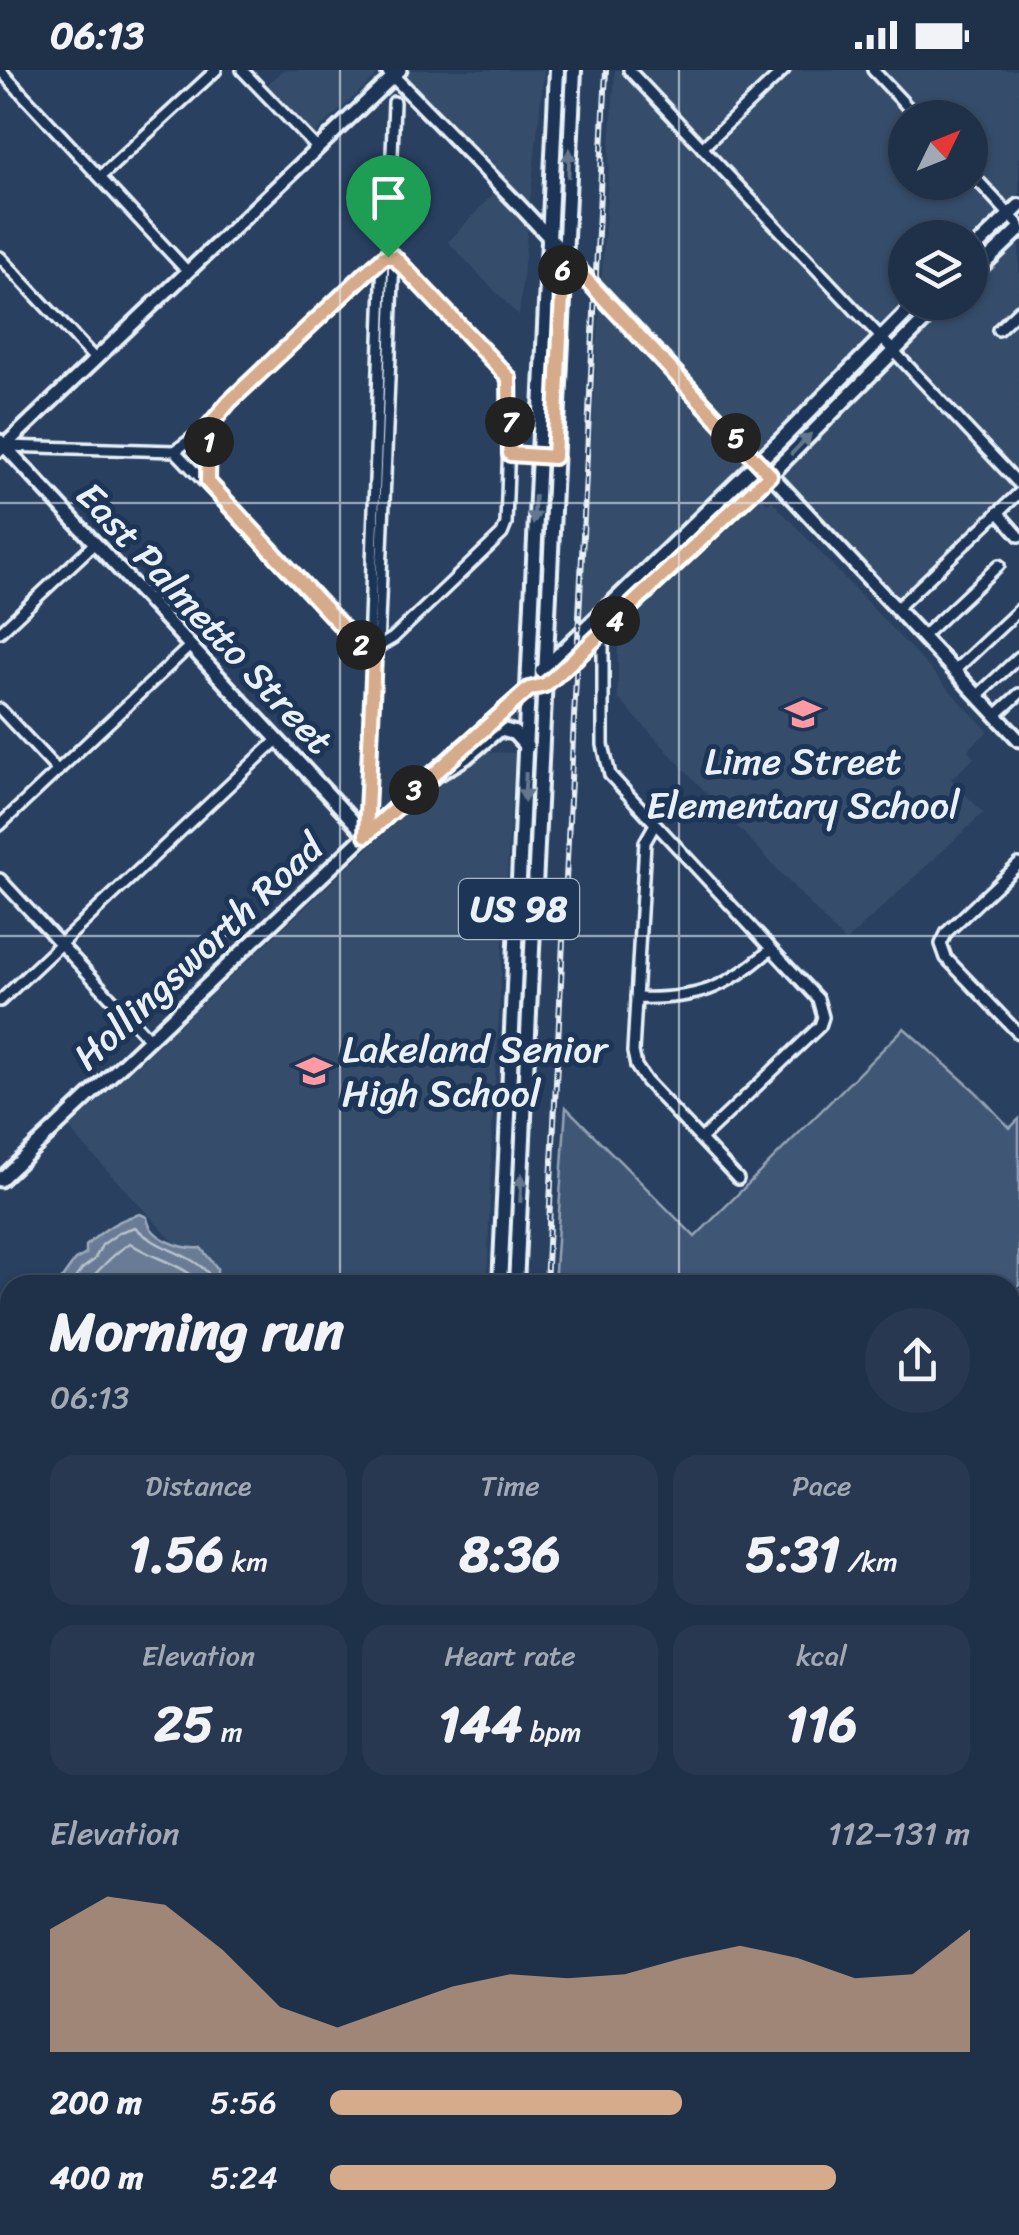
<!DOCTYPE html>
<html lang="en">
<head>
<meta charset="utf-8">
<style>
	:root { --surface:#1f3049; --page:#273850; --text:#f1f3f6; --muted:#a1a9b4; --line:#3c4b61; --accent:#d6ab8b }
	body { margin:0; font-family:Sriracha,sans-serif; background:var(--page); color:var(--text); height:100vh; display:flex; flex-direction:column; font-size:38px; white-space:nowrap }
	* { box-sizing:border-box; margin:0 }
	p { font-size:32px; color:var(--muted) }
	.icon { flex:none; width:55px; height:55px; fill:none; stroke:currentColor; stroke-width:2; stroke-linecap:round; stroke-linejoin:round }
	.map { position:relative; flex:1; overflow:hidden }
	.sheet { position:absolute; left:0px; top:1205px; width:1020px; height:960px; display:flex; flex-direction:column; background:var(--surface); border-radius:30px 30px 0 0; box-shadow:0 2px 8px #0004,0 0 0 2px var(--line) }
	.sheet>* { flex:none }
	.needle { width:65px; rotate:47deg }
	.tools { position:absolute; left:888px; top:30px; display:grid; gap:20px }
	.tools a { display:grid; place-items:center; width:100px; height:100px; border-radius:50%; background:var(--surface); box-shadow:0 2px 8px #0004,0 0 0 2px var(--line); font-size:50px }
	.pin { position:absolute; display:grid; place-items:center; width:85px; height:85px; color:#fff; margin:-102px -42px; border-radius:50% 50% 50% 0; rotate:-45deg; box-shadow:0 0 10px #0007 }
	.pin .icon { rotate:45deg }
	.km { position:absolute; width:50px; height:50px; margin:-25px; border-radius:50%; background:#222; color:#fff; font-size:28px; line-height:50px; text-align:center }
	.round { display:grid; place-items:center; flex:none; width:105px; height:105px; border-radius:52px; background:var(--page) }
	.head { display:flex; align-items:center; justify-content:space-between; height:170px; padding:0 50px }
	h1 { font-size:55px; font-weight:700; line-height:75px }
	.stats { display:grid; grid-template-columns:repeat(3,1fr); gap:15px; height:170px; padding:10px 50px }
	.stats div { display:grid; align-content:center; border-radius:25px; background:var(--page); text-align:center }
	.stats b { font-size:50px; font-weight:700 }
	.stats small { font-size:28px; font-weight:400 }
	.stats p { font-size:28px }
	.chart { height:280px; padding:20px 50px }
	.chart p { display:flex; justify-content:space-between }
	.chart svg { width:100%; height:180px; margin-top:10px; fill:var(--accent); opacity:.7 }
	ul { padding:0 50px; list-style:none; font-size:32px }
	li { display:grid; grid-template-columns:160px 120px 1fr; align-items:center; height:75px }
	li i { height:25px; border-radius:12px; background:var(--accent) }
	.status { display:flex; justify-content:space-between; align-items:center; height:70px; padding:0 50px; background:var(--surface); direction:ltr }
	.status svg { height:28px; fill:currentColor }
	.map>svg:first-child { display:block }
	.built { fill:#364d6b }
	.green { fill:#415774; stroke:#94a4b6; stroke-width:2.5 }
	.water { fill:#6b7c95; stroke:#9dabbd; stroke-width:2.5 }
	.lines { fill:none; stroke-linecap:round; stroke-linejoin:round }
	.shore { stroke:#b6c2d0; stroke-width:2.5 }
	.street-casing { stroke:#e8f1f8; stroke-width:16 }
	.secondary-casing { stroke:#e8f1f8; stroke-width:19 }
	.primary-casing { stroke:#e8f1f8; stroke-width:20 }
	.street { stroke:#1d3557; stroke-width:9 }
	.secondary { stroke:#1d3557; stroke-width:11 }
	.primary { stroke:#1d3557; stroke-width:12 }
	.rail-casing { stroke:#e8f1f8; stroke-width:6 }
	.rail { stroke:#1d3557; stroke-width:2.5; stroke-dasharray:8; stroke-linecap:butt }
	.oneway { fill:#64778f }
	.route-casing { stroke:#fff; stroke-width:20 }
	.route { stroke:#d6ab8b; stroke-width:12 }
	.grid { fill:none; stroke:#e8f1f8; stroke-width:2.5; stroke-opacity:0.55 }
	.labels { text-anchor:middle; stroke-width:10; stroke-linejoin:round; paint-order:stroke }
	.shield { fill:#1d3557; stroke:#abb9c8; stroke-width:2.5 }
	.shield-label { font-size:35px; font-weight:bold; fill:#e8f1f8 }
	.street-label { font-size:38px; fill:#e8f1f8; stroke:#1d3557 }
	.poi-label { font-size:38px; fill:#e8f1f8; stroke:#1d3557 }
</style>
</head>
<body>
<div class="status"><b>06:13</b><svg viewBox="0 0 49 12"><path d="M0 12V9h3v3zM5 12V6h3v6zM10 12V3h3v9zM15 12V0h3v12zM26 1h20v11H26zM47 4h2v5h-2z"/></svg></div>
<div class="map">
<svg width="1019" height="2165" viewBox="0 0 1019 2165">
	<rect width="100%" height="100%" fill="#294061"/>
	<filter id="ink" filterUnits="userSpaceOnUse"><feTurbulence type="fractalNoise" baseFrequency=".01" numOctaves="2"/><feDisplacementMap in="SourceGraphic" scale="20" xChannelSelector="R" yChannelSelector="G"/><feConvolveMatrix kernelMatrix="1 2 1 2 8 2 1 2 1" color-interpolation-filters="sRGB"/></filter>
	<g filter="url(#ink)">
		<!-- built -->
		<g class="built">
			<polygon points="283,0 379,0 381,2 314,64 265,17"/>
			<polygon points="406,0 544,0 529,141 400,6"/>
			<polygon points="615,0 622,0 874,267 759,386 601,219"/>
			<polygon points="636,0 777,0 703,71"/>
			<polygon points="790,0 867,0 911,47 905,48 905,112 970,112 970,110 1003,145 970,176 970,168 905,168 905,232 910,233 881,260 709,78"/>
			<polygon points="881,0 1019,0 1019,130 1011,138 970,95 970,48 925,47"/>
			<polygon points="496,121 528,154 519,246 448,172"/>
			<polygon points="1019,167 1019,234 991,260 997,267 1019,247 1019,407 900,280 950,233 970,232 970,213"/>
			<polygon points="600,233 752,393 580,558"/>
			<polygon points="880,274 886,280 771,398 765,392"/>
			<polygon points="892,287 1017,419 897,532 777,405"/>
			<polygon points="761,427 768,434 772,431 988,661 968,680 974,688 951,709 983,743 845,872 618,628 618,562"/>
			<polygon points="483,682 514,683 492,1060 487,1215 188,1215 181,1180 69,1059 412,737"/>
			<polygon points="346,2155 434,2155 433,2165 349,2165 352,2162"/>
		</g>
		<!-- green -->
		<g class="green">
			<polygon points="904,958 975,1021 1010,1058 1019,1049 1019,1215 1010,1223 1010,1215 554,1215 566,1037 695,1167"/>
			<polygon points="1019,1221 1019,1273 1010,1266 1010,1229"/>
			<polygon points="1010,1272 1019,1279 1019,1324 1010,1329"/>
			<polygon points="1019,1329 1019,1533 1010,1509 1010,1334"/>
			<path d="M 1010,1521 C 1019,1555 1019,1608 1010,1641 Z"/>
			<polygon points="1019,1632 1019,1790 1010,1792 1010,1650"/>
			<polygon points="716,2155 813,2155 819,2165 713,2165"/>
		</g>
		<!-- water -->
		<g class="water">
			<path d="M 140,1144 L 147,1147 C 149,1168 182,1180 201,1178 L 217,1198 L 217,1215 L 57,1215 L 75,1190 L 86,1184 L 86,1176 C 102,1160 119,1149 140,1144 Z"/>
			<polygon points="10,1349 10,1431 0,1427 0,1365"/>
			<polygon points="1019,1790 1019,2165 824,2165 818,2155 1010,2155 1010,1792"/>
		</g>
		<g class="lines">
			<!-- shore -->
			<g class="shore">
				<path d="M 70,1215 L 82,1199 L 94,1190 L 102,1175 L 120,1162 L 135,1157 C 159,1181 189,1182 208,1203 L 208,1215"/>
				<path d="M 86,1215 C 99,1199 113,1184 130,1173 C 149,1187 178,1193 194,1207 L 195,1215"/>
			</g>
			<defs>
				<g id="street">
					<polyline points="0,0 188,202"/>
					<polyline points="242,0 317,78"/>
					<polyline points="629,0 1019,414"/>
					<polyline points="873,0 918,48"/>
					<polyline points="702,78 784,0"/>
					<polyline points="970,102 1019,155"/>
					<polyline points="100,107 216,0"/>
					<polyline points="0,187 95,289"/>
					<polyline points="388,187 394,32"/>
					<polyline points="998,260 1019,240"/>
					<polyline points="5,376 175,381 358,574 378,577 393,568 502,464 506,454 511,317 509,308 394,187"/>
					<polyline points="175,381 209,356"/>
					<polyline points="510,384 542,386"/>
					<polyline points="208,412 209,356 229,332 386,187"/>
					<polyline points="998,442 1019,466"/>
					<polyline points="896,539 1019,423"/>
					<polyline points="603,543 603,675 610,705 818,929 823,947 820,956 701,1069"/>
					<polyline points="0,562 95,473"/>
					<polyline points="922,567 999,495"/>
					<polyline points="369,579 383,187"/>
					<polyline points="954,601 1019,540"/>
					<polyline points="977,626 1019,587"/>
					<polyline points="0,639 58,701"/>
					<polyline points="996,645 1019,624"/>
					<polyline points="0,755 190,576"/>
					<polyline points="654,756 645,772 633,982 636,996 646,1011 738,1109"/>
					<polyline points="366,765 374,585 378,577 394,187"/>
					<polyline points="1019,794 947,862 941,874 946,888 1019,964"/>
					<polyline points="0,809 149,969"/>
					<path d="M 636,928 C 695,930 726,919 770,880"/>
					<polyline points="0,931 276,671"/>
					<polyline points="0,1443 10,1446"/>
					<polyline points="0,1531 10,1526"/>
					<polyline points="0,1558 10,1549"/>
					<polyline points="0,1736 10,1730"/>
					<polyline points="0,1926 10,1918"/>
					<polyline points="0,2095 10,2086"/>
					<polyline points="105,2165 116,2155"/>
				</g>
				<g id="secondary">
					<polyline points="387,0 517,133 1019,670"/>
					<polyline points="0,371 366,765"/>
					<polyline points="0,380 400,0"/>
					<polyline points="0,1110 410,723 529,619"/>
				</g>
				<g id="primary">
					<polyline points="970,183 1019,136"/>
					<polyline points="970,207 1019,160"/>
					<polyline points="542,601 782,369 917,232"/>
					<polyline points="540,616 577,587 770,405 943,232"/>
					<polyline points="421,714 466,687 499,659 514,663 527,677"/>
					<polyline points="500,1215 557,0"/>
					<polyline points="516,1215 574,0"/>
					<polyline points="449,2165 449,2155"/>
					<polyline points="466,2165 466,2155"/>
				</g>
			</defs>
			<!-- street casing -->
			<use href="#street" class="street-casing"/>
			<!-- secondary casing -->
			<use href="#secondary" class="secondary-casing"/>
			<!-- primary casing -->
			<use href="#primary" class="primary-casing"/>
			<!-- street -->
			<use href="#street" class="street"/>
			<!-- secondary -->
			<use href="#secondary" class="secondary"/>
			<!-- primary -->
			<use href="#primary" class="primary"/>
			<defs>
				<g id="rail">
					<polyline points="546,1215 606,0"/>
					<polyline points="498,2165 499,2155"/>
				</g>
			</defs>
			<!-- rail casing -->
			<use href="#rail" class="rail-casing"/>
			<!-- rail -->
			<use href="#rail" class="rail"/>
		</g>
		<!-- one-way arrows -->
		<defs><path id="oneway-solid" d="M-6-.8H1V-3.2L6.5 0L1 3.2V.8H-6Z" transform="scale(2.5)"/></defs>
		<g class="oneway">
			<use href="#oneway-solid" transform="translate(569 93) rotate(-87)"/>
			<use href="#oneway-solid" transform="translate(801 374) rotate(-46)"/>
			<use href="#oneway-solid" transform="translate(534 440) rotate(93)"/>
			<use href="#oneway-solid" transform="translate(525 717) rotate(93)"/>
			<use href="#oneway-solid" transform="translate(521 1118) rotate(-87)"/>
		</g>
	</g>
	<g class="lines" filter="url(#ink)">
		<defs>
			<polygon id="route" points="564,186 770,405 559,603 545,615 529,619 366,765 374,585 368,576 358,574 208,412 209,356 229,332 368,201 384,187 394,187 509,308 510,384 554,387"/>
		</defs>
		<!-- route casing -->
		<use href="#route" class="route-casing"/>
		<!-- route -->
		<use href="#route" class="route"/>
	</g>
	<!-- grid -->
	<path class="grid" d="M 340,0 L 340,1215M 679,0 L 679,1215M 0,433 L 1019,433M 0,866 L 1019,866M 0,1299 L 10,1299M 1010,1299 L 1019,1299M 0,1732 L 10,1732M 1010,1732 L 1019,1732M 340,2155 L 340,2165M 679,2155 L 679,2165"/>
	<!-- icons -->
	<defs>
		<symbol id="school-bare" viewBox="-9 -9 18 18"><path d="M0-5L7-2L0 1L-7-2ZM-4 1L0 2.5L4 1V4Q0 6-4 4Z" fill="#ff9aa2" stroke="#1d3557" stroke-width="2.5" paint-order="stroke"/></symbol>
	</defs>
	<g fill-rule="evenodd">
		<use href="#school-bare" x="778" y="619" width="50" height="50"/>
		<use href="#school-bare" x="289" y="976" width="50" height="50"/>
	</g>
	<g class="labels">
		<!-- shield labels -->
		<rect class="shield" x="459" y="809" width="120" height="60" rx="8"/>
		<g class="shield-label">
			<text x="519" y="851">US 98</text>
		</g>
		<!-- street labels -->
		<g class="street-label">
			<text transform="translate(205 548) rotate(47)" y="13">East Palmetto Street</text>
			<text transform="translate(198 882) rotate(-43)" y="13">Hollingsworth Road</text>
		</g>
		<!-- poi labels -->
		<g class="poi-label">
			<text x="803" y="704">Lime Street<tspan x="803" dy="44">Elementary School</tspan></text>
			<text x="342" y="992" text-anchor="start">Lakeland Senior<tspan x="342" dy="44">High School</tspan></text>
		</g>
	</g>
</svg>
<div class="tools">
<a><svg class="needle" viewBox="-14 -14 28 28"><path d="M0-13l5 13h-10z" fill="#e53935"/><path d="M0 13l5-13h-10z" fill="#a1a9b4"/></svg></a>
<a><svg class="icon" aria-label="layers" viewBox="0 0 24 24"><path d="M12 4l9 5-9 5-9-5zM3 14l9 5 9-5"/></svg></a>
</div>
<div class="pin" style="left:388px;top:187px;background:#1e9e55"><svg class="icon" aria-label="arrive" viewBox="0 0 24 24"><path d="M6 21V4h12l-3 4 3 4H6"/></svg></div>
<b class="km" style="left:209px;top:372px">1</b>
<b class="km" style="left:361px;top:575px">2</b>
<b class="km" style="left:414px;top:720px">3</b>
<b class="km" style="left:615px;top:551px">4</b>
<b class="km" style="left:736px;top:368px">5</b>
<b class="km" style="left:563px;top:200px">6</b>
<b class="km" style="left:510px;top:352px">7</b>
<section class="sheet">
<div class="head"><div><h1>Morning run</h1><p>06:13</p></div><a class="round"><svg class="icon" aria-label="share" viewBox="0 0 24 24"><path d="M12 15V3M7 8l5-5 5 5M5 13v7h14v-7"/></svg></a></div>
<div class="stats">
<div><p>Distance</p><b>1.56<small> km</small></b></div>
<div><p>Time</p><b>8:36</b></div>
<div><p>Pace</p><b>5:31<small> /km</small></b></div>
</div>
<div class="stats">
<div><p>Elevation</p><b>25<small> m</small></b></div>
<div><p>Heart rate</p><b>144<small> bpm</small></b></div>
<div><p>kcal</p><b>116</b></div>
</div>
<div class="chart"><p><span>Elevation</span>112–131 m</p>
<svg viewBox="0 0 160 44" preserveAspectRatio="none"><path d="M0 44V14L10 6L20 8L30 19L40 33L50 38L60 33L70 28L80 25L90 26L100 25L110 21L120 18L130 21L140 26L150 25L160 14V44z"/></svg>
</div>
<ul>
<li><b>200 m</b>5:56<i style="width:55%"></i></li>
<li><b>400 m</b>5:24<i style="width:79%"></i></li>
</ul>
</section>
</div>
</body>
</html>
